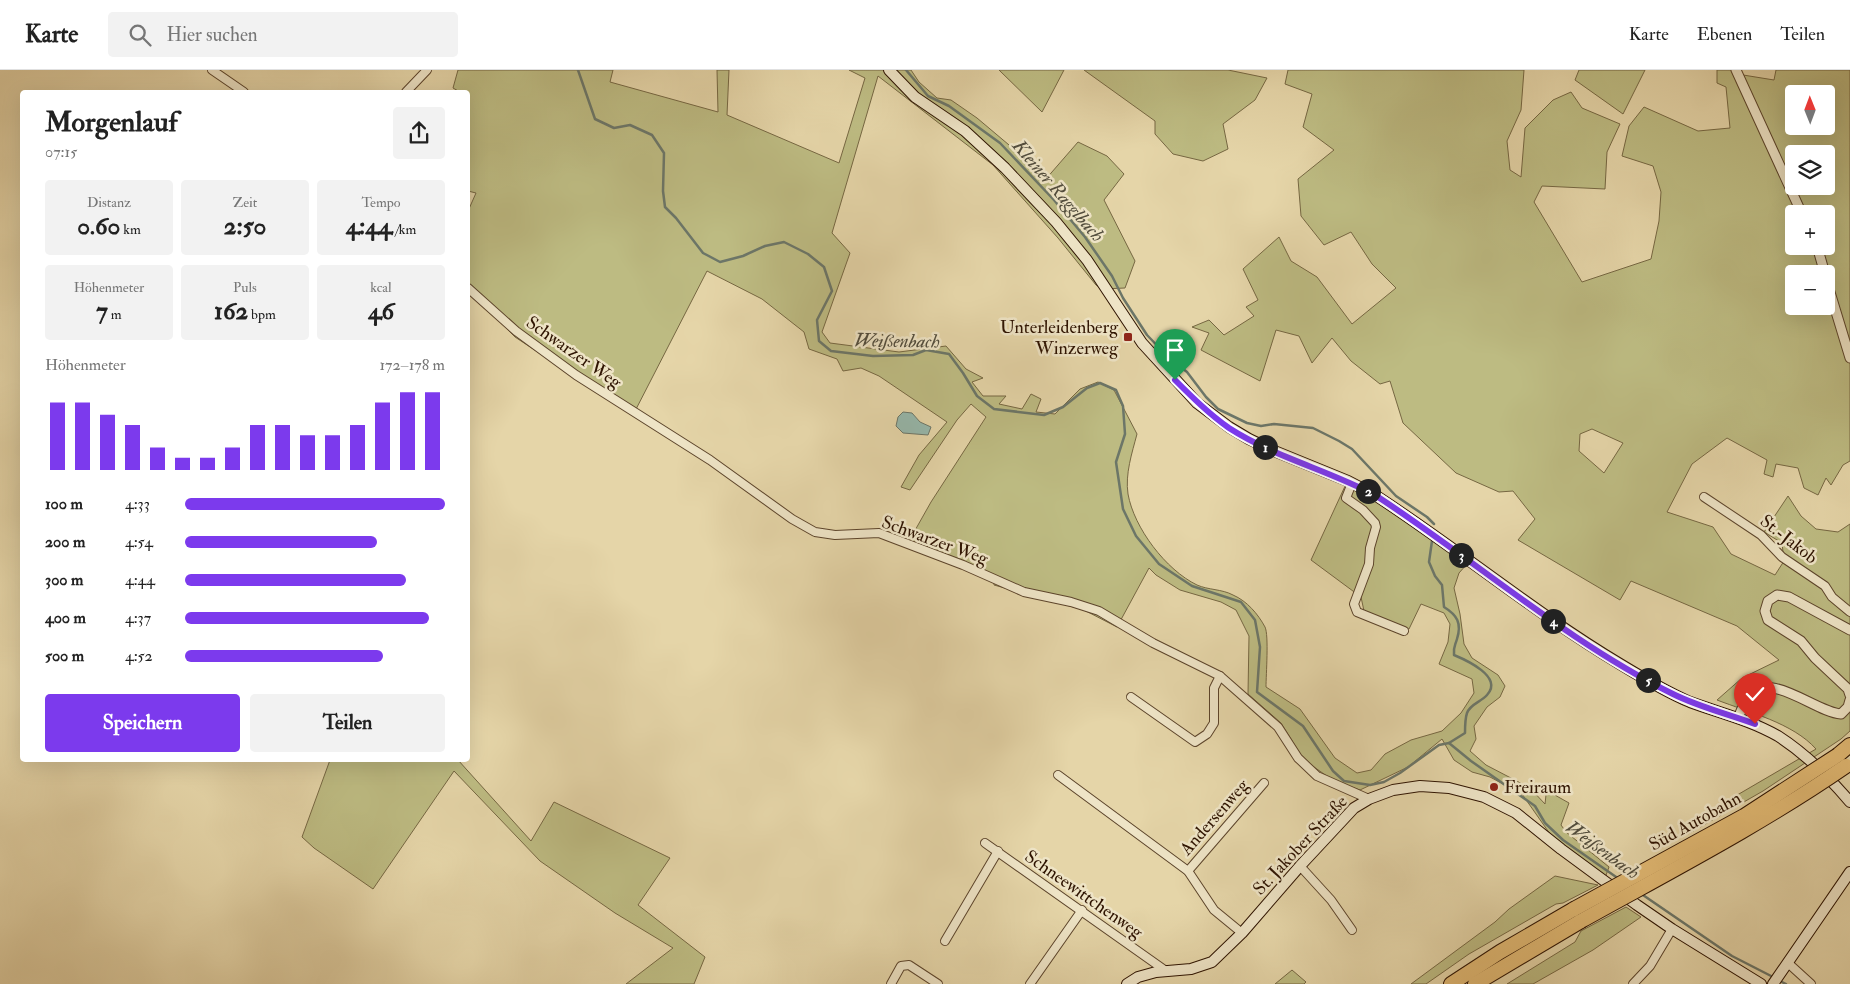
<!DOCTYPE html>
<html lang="de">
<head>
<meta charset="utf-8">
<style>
	:root { --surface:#fff; --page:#f2f2f2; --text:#222; --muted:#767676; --line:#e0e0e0; --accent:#7c3aed }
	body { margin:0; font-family:"IM FELL Double Pica",serif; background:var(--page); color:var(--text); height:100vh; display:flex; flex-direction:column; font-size:19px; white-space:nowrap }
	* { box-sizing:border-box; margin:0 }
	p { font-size:16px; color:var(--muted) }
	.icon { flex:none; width:28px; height:28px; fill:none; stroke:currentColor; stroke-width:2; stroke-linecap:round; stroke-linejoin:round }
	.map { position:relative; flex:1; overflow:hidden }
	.drawer { position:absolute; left:20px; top:20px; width:450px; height:672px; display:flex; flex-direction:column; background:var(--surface); border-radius:5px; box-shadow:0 5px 20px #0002 }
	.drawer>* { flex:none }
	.needle { width:32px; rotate:359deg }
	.tools { position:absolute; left:1785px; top:15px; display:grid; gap:10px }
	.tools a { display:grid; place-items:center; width:50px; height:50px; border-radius:5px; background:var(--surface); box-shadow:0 5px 20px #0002; font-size:25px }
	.pin { position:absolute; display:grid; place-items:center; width:42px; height:42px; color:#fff; margin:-51px -21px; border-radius:50% 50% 50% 0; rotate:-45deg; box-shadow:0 0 5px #0007 }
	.pin .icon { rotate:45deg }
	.km { position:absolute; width:25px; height:25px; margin:-12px; border-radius:50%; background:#222; color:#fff; font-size:14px; line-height:25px; text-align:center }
	.round { display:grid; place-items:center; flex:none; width:52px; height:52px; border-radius:5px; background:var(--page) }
	.headline { display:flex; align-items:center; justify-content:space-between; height:85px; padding:0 25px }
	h1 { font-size:28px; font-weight:700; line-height:38px }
	.stats { display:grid; grid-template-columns:repeat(3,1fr); gap:8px; height:85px; padding:5px 25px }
	.stats div { display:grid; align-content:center; border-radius:5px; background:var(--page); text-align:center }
	.stats b { font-size:25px; font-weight:700 }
	.stats small { font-size:14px; font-weight:400 }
	.stats p { font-size:14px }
	.chart { height:140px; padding:10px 25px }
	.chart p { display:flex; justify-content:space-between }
	.chart svg { width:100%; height:90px; margin-top:5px; stroke:var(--accent); stroke-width:6 }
	.action { display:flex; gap:10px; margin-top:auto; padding:10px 25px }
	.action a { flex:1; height:58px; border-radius:5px; background:var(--accent); color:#fff; font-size:20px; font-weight:700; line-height:58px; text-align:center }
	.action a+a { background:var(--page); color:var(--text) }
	ul { padding:0 25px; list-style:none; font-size:16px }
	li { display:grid; grid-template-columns:80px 60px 1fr; align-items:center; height:38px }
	li i { height:12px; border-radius:6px; background:var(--accent) }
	header { display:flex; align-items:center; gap:30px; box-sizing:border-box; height:70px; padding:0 25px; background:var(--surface); border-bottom:1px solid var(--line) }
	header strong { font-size:24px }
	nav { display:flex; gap:28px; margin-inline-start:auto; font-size:18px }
	.search { width:350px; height:45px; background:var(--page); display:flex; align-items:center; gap:12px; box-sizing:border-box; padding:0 18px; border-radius:5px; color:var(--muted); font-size:19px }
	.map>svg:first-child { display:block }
	.green { fill:#bdbb82; stroke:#766742; fill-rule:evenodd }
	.water { fill:#96b8ac; stroke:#6c7668 }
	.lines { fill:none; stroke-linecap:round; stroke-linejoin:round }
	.stream { stroke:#6c7668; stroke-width:2.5 }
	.minor-casing { stroke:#5c442b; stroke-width:10 }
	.tertiary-casing { stroke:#5c442b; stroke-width:11 }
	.secondary-casing { stroke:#2e1301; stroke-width:12 }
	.motorway-casing { stroke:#2e1301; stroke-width:16 }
	.minor { stroke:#eee4c6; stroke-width:8 }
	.tertiary { stroke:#eee4c6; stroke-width:9 }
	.secondary { stroke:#eee4c6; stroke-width:10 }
	.motorway { stroke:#e2ba74; stroke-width:14 }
	.motorway-bridge-casing { stroke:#2e1301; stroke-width:16; stroke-linecap:butt }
	.motorway-bridge { stroke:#e2ba74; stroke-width:14 }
	.route-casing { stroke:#fff; stroke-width:10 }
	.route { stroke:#7c3aed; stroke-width:6 }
	.poi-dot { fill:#8f2418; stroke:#eee4c6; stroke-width:2 }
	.labels { text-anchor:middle; stroke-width:5; stroke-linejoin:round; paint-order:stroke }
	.poi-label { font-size:18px; fill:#2e1301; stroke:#eee4c6; text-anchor:end }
	.street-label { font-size:18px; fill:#2e1301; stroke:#eee4c6 }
	.water-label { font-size:19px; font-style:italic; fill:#524d3d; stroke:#eee4c6 }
</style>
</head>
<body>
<header>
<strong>Karte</strong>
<div class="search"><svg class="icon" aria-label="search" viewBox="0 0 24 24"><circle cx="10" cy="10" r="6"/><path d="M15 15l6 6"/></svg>Hier suchen</div>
<nav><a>Karte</a><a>Ebenen</a><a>Teilen</a></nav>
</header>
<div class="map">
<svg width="1850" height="914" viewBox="0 0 1850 914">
	<rect width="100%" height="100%" fill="#e5d5a8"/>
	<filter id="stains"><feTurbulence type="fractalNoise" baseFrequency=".004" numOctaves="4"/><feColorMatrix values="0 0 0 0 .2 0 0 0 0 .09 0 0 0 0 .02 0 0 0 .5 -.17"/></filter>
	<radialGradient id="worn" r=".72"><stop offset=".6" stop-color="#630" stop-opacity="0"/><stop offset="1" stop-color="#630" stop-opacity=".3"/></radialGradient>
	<!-- green -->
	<g class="green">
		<path d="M 458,0 L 613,0 L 610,12 L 718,42 L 717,0 L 729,0 L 727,45 L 839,93 L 865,8 L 849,0 L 911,0 L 919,12 L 937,28 L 951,30 L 977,48 L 1015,80 L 1045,110 L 1078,72 L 1107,86 L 1124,104 L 1104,130 L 1135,191 L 1125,218 L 1102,219 L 1096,215 L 1058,168 L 993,95 L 878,6 L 832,163 L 850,183 L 822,262 L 830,273 L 899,282 L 946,276 L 966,299 L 983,308 L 972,312 L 983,326 L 1006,326 L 999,334 L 1022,339 L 1031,324 L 1041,329 L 1036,342 L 1055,344 L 1080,319 L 1098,312 L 1114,320 L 1137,364 C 1132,383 1125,404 1128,424 C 1134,458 1166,500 1197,515 C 1208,520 1222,519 1233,525 C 1247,531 1258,544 1265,557 C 1269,565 1266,605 1266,617 L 1300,639 L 1335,688 L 1357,703 L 1371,700 L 1385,684 L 1411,670 L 1442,661 L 1461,643 L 1474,623 L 1472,609 L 1439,594 L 1448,572 L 1450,554 L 1444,543 L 1421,534 L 1409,559 L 1364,541 L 1361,527 L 1311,490 L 1346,414 L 1381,431 L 1467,494 L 1459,503 L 1454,518 L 1460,544 L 1464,574 L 1472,588 L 1498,605 L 1505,616 L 1500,627 L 1487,637 L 1474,656 L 1476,669 L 1470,681 L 1486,695 L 1530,718 L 1545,734 L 1546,725 L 1539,716 L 1549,713 L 1553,724 L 1569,733 L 1561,755 L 1566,762 L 1609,797 L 1605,808 L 1550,764 L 1522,724 L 1490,707 L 1472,702 L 1454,690 L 1442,669 L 1408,697 L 1360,720 L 1334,711 L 1304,690 L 1281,653 L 1248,624 L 1249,566 L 1236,540 L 1221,532 L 1180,520 L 1156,505 L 1149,498 L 1117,557 L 1084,540 L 994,515 L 994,505 L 909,471 L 931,432 L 986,347 L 971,334 L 957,350 L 910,420 L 901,417 L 919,385 L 947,352 L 879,306 L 861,298 L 843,301 L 837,289 L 809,279 L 804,262 L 762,229 L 707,201 L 633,345 L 515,267 L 468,220 L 468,141 L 476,123 L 468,121 L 468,22 L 460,22 L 453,18 Z"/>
		<polygon points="999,0 1064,0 1042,42"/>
		<polygon points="1084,0 1228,0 1267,8 1255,30 1223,54 1228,79 1203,91 1173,84 1155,64 1155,51"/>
		<path d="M 1288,0 L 1524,0 L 1521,40 L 1507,71 L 1510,100 L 1521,107 L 1525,58 L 1553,30 L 1571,22 L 1582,38 L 1620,54 L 1607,82 L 1605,119 L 1542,116 L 1534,132 L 1582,212 L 1651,189 L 1659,151 L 1661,122 L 1653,96 L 1622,86 L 1629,56 L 1644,37 L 1698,61 L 1730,58 L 1726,17 L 1717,13 L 1717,0 L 1735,0 L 1737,4 L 1774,10 L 1776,0 L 1850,0 L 1850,391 L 1843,395 L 1831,415 L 1826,408 L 1818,425 L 1804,418 L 1798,398 L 1776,394 L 1773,407 L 1764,404 L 1767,390 L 1727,368 L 1692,394 L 1667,442 L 1713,457 L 1731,484 L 1775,505 L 1784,491 L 1782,473 L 1764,462 L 1788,426 L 1801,446 L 1816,459 L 1838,462 L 1850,454 L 1850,661 L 1841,669 L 1763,721 L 1688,764 L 1679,759 L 1816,679 C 1793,653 1748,642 1717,630 L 1742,608 L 1779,590 L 1737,556 L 1631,511 L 1620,530 L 1518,470 L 1535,449 L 1513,421 L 1499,422 L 1456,403 L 1403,353 L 1390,311 L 1380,314 L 1351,291 L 1332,268 L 1312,293 L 1299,266 L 1276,260 L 1260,311 L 1201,280 L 1209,263 L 1192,257 L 1209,250 L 1224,265 L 1254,246 L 1246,237 L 1258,230 L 1243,199 L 1279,167 L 1291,191 L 1317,207 L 1352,254 L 1396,218 L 1372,194 L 1351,162 L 1324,175 L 1301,146 L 1298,109 L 1334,80 L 1303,57 L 1312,24 L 1285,14 ZM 1794,24 L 1826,24 L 1826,56 L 1794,56 ZM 1794,84 L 1826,84 L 1826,116 L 1794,116 ZM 1794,144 L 1826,144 L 1826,176 L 1794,176 ZM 1794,204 L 1826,204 L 1826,236 L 1794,236 ZM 1592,359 L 1623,373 L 1604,403 L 1579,381 L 1580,364 Z"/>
		<polygon points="1579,0 1645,0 1623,44 1575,10"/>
		<polygon points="330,690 458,690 531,771 554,732 670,788 638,835 705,887 694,914 626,914 673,878 615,843 540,791 454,701 373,819 314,778 302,767"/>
		<polygon points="1555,806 1598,815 1563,833 1556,834 1469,884 1426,914 1411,914 1495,852 1509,839"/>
		<polygon points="1626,837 1641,847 1593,880 1533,914 1507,914 1575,872 1581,861"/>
		<polygon points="1292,900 1306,912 1304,914 1275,914"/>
	</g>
	<!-- water -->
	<polygon class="water" points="903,342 912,343 920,352 931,357 928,365 903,363 896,356 898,347"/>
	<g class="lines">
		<!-- stream -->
		<g class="stream">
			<polyline points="578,0 595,49 614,58 630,55 652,65 664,83 663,121 665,137 676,148 703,183 720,192 743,186 765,176 784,172 808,184 824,197 832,221 817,250 819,271 831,281 873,286 913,285 926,280 949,284 963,303 977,326 994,339 1044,345 1063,337 1087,318 1100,313 1116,320 1123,336 1125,364 1116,392 1123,439 1136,466 1159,494 1192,516 1241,532 1255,550 1260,577 1257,622 1303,656 1333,701 1344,711 1370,715 1384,712 1400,703 1439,675 1449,673 1471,691 1535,736 1545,753 1563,770 1619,809"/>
			<polyline points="906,0 928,26 949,36 1000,73 1054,130 1085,167 1112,206 1123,228 1147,265 1169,288 1187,302 1206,327 1218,339 1247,353 1261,356 1274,354 1313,358 1339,371 1352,379 1396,426 1427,447 1434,454"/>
			<path d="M 1432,471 L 1429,492 L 1435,506 L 1442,515 L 1444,537 C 1457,545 1462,553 1457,569 C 1455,576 1453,577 1454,585 C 1466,590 1504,607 1487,625 C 1481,632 1470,634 1467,643 C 1465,649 1465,657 1465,663 L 1449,673"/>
			<polyline points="1640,823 1732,886 1775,908"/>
			<polyline points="1780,911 1786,914"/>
		</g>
		<defs>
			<g id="minor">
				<polyline points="212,0 244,22"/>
				<polyline points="406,22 427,0"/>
				<polyline points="468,218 516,261 576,305 710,390 792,449 815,462 835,465 879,463 963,495 1024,522 1071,532 1099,541 1153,573 1220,606 1278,657 1298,688 1317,706 1369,729"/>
				<polyline points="1352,413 1346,428 1363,440 1375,453 1376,457 1370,478 1369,494 1354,534 1357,542 1404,561"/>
				<polyline points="1704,427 1761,465 1782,487 1825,516 1832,527 1850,542"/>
				<polyline points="1131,627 1195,672 1207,664 1214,653 1214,618 1220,606"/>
				<polyline points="1058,705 1188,801 1214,840 1242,863"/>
				<polyline points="985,773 1166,901"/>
				<polyline points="1300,796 1331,830 1352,860"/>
				<polyline points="1188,801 1264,713"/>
				<polyline points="945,871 998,781"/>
				<polyline points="1788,893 1811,914"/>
				<polyline points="891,914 901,896 909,895 938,914"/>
				<polyline points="1030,914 1082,840"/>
				<polyline points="1633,914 1650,896 1672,859"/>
			</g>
			<g id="tertiary">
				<polyline points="1736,0 1802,144"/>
				<polyline points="1817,176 1825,204"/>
				<polyline points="1826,209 1850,288"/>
				<polyline points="1850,560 1789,527 1777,525 1768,531 1765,541 1768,550 1801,571 1815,588 1848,619 1850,625"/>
				<path d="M 1738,648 C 1741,641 1744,633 1749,627 C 1769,599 1815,642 1841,644 L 1848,637 L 1850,630"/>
			</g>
			<g id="secondary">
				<path d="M 889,0 L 915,27 L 965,61 L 1005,98 L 1056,152 L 1087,190 L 1142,273 L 1197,333 L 1229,357 L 1249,369 L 1272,380 L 1348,411 L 1375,425 C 1458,479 1535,543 1620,594 C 1643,608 1666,622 1690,632 C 1720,643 1750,650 1778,666 C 1806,684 1829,707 1850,732"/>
				<polyline points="1127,914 1138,907 1156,902 1191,899 1212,892 1242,863 1300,796 1354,738 1369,729 1393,720 1420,716 1449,718 1484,727 1516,743 1561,779 1637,835 1672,859 1761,914"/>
				<polyline points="1773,914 1850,802"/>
			</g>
			<g id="motorway">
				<polyline points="1838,685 1850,675"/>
				<polyline points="1451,914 1500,882 1574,839"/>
				<polyline points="1475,914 1581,851"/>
			</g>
		</defs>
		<!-- minor casing -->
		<use href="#minor" class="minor-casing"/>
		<!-- tertiary casing -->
		<use href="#tertiary" class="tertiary-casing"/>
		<!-- secondary casing -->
		<use href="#secondary" class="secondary-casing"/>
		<!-- motorway casing -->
		<use href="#motorway" class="motorway-casing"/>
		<!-- minor -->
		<use href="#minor" class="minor"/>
		<!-- tertiary -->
		<use href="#tertiary" class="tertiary"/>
		<!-- secondary -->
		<use href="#secondary" class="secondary"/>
		<!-- motorway -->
		<use href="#motorway" class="motorway"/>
		<defs>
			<g id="motorway-bridge">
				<polyline points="1574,839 1744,746 1838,685"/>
				<path d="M 1581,851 C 1671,801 1762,754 1846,696"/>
			</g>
		</defs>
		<!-- motorway-bridge casing -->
		<use href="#motorway-bridge" class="motorway-bridge-casing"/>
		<!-- motorway-bridge -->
		<use href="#motorway-bridge" class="motorway-bridge"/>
	</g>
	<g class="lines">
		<defs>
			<path id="route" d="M 1175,310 C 1192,327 1209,344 1229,358 C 1274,387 1328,400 1375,425 C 1475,490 1566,571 1673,624 C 1699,637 1728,644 1755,654"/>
		</defs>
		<!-- route casing -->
		<use href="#route" class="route-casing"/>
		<!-- route -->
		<use href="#route" class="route"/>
	</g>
	<!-- markers -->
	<g class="poi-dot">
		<rect x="1123" y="262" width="10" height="10" rx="2.5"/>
		<circle cx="1494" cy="717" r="5"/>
	</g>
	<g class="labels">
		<!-- poi labels -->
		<g class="poi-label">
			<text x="1118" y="263">Unterleidenberg<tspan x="1118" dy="21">Winzerweg</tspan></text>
			<text x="1504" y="723" text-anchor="start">Freiraum</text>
		</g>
		<!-- street labels -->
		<g class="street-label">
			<text transform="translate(574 282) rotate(35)" y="6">Schwarzer Weg</text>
			<text transform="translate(1789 469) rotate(38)" y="6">St.-Jakob</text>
			<text transform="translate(935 470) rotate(20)" y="6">Schwarzer Weg</text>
			<text transform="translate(1214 747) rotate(-49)" y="6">Andersenweg</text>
			<text transform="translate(1695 751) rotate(-29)" y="6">Süd Autobahn</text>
			<text transform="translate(1300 775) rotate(-47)" y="6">St. Jakober Straße</text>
			<text transform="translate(1084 824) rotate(35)" y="6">Schneewittchenweg</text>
		</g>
		<!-- water labels -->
		<g class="water-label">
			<text transform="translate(1059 120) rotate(49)" y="7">Kleiner Ragglbach</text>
			<text transform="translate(897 270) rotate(1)" y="7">Weißenbach</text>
			<text transform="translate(1603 779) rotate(36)" y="7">Weißenbach</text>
		</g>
	</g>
	<rect width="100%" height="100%" filter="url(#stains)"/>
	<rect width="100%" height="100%" fill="url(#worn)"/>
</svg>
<div class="tools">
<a><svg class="needle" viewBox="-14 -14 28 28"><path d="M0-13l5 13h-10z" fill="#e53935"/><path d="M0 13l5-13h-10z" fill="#767676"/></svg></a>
<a><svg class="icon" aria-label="layers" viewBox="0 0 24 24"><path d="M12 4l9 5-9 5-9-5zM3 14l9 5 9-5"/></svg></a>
<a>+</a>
<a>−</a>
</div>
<div class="pin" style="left:1175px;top:310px;background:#1e9e55"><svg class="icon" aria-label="arrive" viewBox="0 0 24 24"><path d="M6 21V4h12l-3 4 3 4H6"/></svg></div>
<div class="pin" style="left:1755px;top:654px;background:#d93025"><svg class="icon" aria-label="check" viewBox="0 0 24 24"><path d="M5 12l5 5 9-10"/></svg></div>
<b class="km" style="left:1265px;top:377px">1</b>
<b class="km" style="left:1368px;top:421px">2</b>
<b class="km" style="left:1461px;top:485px">3</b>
<b class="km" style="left:1553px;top:551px">4</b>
<b class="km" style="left:1648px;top:610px">5</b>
<section class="drawer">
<div class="headline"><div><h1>Morgenlauf</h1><p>07:15</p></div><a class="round"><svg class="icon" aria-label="share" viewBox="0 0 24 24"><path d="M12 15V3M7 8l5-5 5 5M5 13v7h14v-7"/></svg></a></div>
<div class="stats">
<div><p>Distanz</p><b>0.60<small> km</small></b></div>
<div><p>Zeit</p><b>2:50</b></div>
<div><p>Tempo</p><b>4:44<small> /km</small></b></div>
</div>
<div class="stats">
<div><p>Höhenmeter</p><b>7<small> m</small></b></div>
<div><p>Puls</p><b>162<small> bpm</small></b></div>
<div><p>kcal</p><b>46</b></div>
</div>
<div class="chart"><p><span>Höhenmeter</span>172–178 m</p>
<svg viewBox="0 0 160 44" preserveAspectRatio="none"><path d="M5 44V11M15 44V11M25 44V17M35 44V22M45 44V33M55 44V38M65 44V38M75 44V33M85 44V22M95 44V22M105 44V27M115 44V27M125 44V22M135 44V11M145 44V6M155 44V6"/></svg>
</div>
<ul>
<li><b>100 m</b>4:33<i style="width:100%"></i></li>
<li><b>200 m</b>4:54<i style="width:74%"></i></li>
<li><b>300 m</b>4:44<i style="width:85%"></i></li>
<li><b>400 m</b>4:37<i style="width:94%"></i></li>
<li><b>500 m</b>4:52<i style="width:76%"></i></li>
</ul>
<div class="action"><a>Speichern</a><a>Teilen</a></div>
</section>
</div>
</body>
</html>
